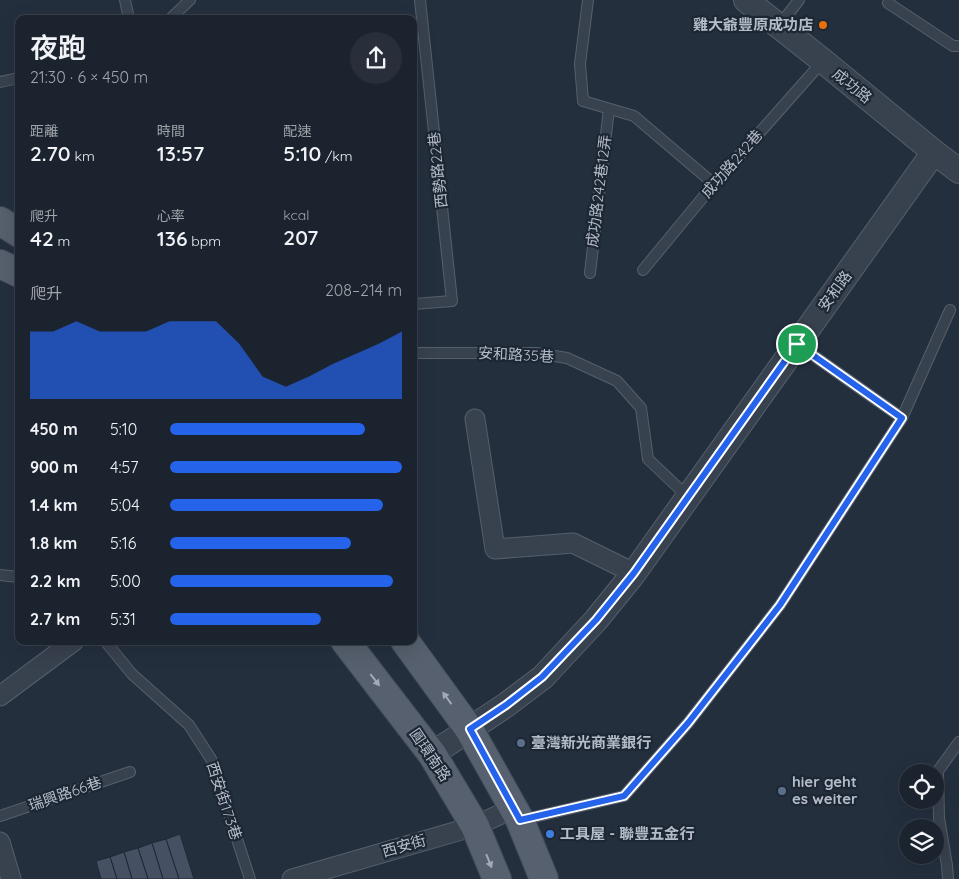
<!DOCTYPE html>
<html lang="zh-TW">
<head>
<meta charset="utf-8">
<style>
	:root { --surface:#1b232e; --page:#282f3a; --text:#f1f3f6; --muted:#a0a4aa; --line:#39404a; --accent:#2563eb }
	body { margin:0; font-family:Quicksand,"Noto Sans TC",sans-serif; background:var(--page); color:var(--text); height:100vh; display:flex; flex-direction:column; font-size:19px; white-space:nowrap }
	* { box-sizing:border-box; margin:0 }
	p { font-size:16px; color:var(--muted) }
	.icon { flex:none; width:28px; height:28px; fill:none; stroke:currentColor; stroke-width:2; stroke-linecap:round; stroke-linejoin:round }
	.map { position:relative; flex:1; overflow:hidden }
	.panel { position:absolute; left:15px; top:15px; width:402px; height:630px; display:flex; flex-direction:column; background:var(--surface); border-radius:10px; box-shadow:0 5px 20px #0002,0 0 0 1px var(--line) }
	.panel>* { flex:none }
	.buttons { position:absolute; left:899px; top:764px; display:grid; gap:10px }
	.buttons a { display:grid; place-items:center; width:45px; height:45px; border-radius:50%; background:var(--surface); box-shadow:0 5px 20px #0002,0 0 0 1px var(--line); font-size:25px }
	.pin { position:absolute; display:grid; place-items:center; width:42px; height:42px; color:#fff; margin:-21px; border:2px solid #fff; border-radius:50%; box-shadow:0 1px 5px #0007 }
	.round { display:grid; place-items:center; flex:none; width:52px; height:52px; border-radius:26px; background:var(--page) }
	.head { display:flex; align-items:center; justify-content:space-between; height:85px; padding:0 15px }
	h1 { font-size:28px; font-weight:600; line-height:38px }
	.figures { display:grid; grid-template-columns:repeat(3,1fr); gap:8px; height:85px; padding:5px 15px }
	.figures div { display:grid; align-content:center }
	.figures b { font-size:21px; font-weight:600 }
	.figures small { font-size:14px; font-weight:400 }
	.figures p { font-size:14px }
	.chart { height:140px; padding:10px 15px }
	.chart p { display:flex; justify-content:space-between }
	.chart svg { width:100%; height:90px; margin-top:5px; fill:var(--accent); opacity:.7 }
	ul { padding:0 15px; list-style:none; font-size:16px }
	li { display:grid; grid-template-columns:80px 60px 1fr; align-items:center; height:38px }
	li i { height:12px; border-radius:6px; background:var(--accent) }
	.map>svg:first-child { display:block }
	.building { fill:#455162; stroke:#1f2835 }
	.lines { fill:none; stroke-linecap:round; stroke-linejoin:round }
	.service-casing { stroke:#565f6c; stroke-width:12 }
	.minor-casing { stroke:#565f6c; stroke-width:21 }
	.tertiary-casing { stroke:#565f6c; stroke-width:26 }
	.primary-casing { stroke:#414a57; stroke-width:30 }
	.service { stroke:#38414e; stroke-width:10 }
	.minor { stroke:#38414e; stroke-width:19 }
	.tertiary { stroke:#38414e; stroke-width:24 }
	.primary { stroke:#56606e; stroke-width:28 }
	.oneway { fill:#a1aab7 }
	.route-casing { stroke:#fff; stroke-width:10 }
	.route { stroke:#2563eb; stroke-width:6 }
	.food-dot { fill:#e8710a; stroke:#1d2633; stroke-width:2 }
	.service-dot { fill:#5c6f8a; stroke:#1d2633; stroke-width:2 }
	.shop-dot { fill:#3f7fe0; stroke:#1d2633; stroke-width:2 }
	.labels { text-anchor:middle; stroke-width:4.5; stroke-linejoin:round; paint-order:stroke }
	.poi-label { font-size:15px; font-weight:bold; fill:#b4bcc9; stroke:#1d2633; text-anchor:start }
	.street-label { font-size:15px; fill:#b4bcc9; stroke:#1d2633 }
</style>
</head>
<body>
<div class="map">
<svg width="959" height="879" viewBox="0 0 959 879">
	<rect width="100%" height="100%" fill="#242f3e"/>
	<!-- building -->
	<g class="building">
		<polygon points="180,834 194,879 179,879 166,839"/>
		<polygon points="166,839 179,879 163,879 152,843"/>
		<polygon points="152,843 163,879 148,879 138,848"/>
		<polygon points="138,848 148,879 132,879 124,852"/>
		<polygon points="124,852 132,879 117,879 110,857"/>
		<polygon points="110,857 117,879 101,879 96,861"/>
	</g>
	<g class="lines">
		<defs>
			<g id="service">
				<polyline points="125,0 129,19"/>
				<polyline points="588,0 580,64 583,101 634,116 714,184"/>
				<polyline points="888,3 953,46 959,46"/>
				<polyline points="170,19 190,0"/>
				<polyline points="779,26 799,0"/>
				<polyline points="0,82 19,78"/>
				<polyline points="643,270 714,184 823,61"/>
				<polyline points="590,273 609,109"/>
				<polyline points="414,304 452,301 420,0"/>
				<polyline points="797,344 902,418"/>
				<polyline points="417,353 536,353 567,358 617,381 641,408 648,459 688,497"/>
				<polyline points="0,575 18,577"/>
				<polyline points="105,641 132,674 189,725 211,759 250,879"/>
				<polyline points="0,816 130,772"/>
				<polyline points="521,820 624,796 688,723 780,605 902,418 950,310"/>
				<polyline points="948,879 947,865 939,818 938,771 959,742"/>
			</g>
			<g id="minor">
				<polyline points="475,419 495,549 573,543 634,573"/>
				<polyline points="0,696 74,641"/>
				<polyline points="0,842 11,879"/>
				<polyline points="292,879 475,826 514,808"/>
			</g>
			<g id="tertiary">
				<polyline points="746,0 823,61 934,152 959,171"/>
				<polyline points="432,754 506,705 543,677 596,620 634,573 934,152"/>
			</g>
			<g id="primary">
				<polyline points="0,221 19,233"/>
				<polyline points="0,264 19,273"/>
				<polyline points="345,641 432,754 475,826 497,879"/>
				<polyline points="405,641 469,729 520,820 544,879"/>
			</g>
		</defs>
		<!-- service casing -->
		<use href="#service" class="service-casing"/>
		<!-- minor casing -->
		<use href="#minor" class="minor-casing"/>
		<!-- tertiary casing -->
		<use href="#tertiary" class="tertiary-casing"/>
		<!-- primary casing -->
		<use href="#primary" class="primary-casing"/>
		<!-- service -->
		<use href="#service" class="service"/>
		<!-- minor -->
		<use href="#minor" class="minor"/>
		<!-- tertiary -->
		<use href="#tertiary" class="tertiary"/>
		<!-- primary -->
		<use href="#primary" class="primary"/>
	</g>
	<!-- one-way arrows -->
	<defs><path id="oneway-solid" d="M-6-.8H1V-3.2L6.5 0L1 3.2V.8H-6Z" transform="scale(1.25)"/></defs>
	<g class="oneway">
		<use href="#oneway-solid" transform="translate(375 680) rotate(52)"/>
		<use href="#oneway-solid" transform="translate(447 698) rotate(-126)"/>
		<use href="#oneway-solid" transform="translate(489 861) rotate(68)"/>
	</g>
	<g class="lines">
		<defs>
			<polygon id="route" points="797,344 902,418 780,605 688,723 624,796 520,820 470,729 506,705 542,677 596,620 634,573"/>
		</defs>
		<!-- route casing -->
		<use href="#route" class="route-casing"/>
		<!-- route -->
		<use href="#route" class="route"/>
	</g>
	<!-- markers -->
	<circle class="food-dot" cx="823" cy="25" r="5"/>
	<g class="service-dot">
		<circle cx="521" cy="743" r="5"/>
		<circle cx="782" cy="791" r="5"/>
	</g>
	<circle class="shop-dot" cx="550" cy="834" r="5"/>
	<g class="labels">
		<!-- poi labels -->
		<g class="poi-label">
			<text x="813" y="30" text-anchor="end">雞大爺豐原成功店</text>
			<text x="531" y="748">臺灣新光商業銀行</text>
			<text x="792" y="787">hier geht<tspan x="792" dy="17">es weiter</tspan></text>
			<text x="560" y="839">工具屋 - 聯豐五金行</text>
		</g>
		<!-- street labels -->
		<g class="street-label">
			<text transform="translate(852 86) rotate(39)" y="5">成功路</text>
			<text transform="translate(732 164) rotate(-49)" y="5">成功路242巷</text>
			<text transform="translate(438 170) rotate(-96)" y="5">西勢路22巷</text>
			<text transform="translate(599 191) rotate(-83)" y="5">成功路242巷12弄</text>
			<text transform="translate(835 291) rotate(-54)" y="5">安和路</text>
			<text transform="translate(516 355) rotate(3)" y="5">安和路35巷</text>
			<text transform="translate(430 755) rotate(56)" y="5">圓環南路</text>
			<text transform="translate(65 794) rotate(-19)" y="5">瑞興路66巷</text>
			<text transform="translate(224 801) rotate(72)" y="5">西安街173巷</text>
			<text transform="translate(404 846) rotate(-16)" y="5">西安街</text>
		</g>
	</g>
</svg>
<div class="buttons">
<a><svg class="icon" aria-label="locate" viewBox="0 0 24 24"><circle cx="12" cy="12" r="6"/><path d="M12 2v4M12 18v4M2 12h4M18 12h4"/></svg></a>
<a><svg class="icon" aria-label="layers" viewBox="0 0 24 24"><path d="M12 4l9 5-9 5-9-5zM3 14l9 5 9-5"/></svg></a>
</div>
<div class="pin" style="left:797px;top:344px;background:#1e9e55"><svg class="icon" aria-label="arrive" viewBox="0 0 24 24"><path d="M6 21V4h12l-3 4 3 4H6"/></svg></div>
<section class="panel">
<div class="head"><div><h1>夜跑</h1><p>21:30 · 6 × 450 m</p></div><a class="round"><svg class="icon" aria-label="share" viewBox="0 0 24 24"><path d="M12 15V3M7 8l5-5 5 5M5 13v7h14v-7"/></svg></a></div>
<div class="figures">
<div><p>距離</p><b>2.70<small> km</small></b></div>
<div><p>時間</p><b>13:57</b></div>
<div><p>配速</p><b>5:10<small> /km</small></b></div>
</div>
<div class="figures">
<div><p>爬升</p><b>42<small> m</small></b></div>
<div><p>心率</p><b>136<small> bpm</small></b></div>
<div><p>kcal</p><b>207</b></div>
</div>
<div class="chart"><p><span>爬升</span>208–214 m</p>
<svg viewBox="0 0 160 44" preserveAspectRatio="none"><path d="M0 44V11L10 11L20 6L30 11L40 11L50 11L60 6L70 6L80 6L90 17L100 33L110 38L120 33L130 27L140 22L150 17L160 11V44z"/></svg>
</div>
<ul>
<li><b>450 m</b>5:10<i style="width:84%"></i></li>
<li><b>900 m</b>4:57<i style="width:100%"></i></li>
<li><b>1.4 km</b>5:04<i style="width:92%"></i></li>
<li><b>1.8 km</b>5:16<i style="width:78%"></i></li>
<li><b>2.2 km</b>5:00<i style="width:96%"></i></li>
<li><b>2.7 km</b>5:31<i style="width:65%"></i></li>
</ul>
</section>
</div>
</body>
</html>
